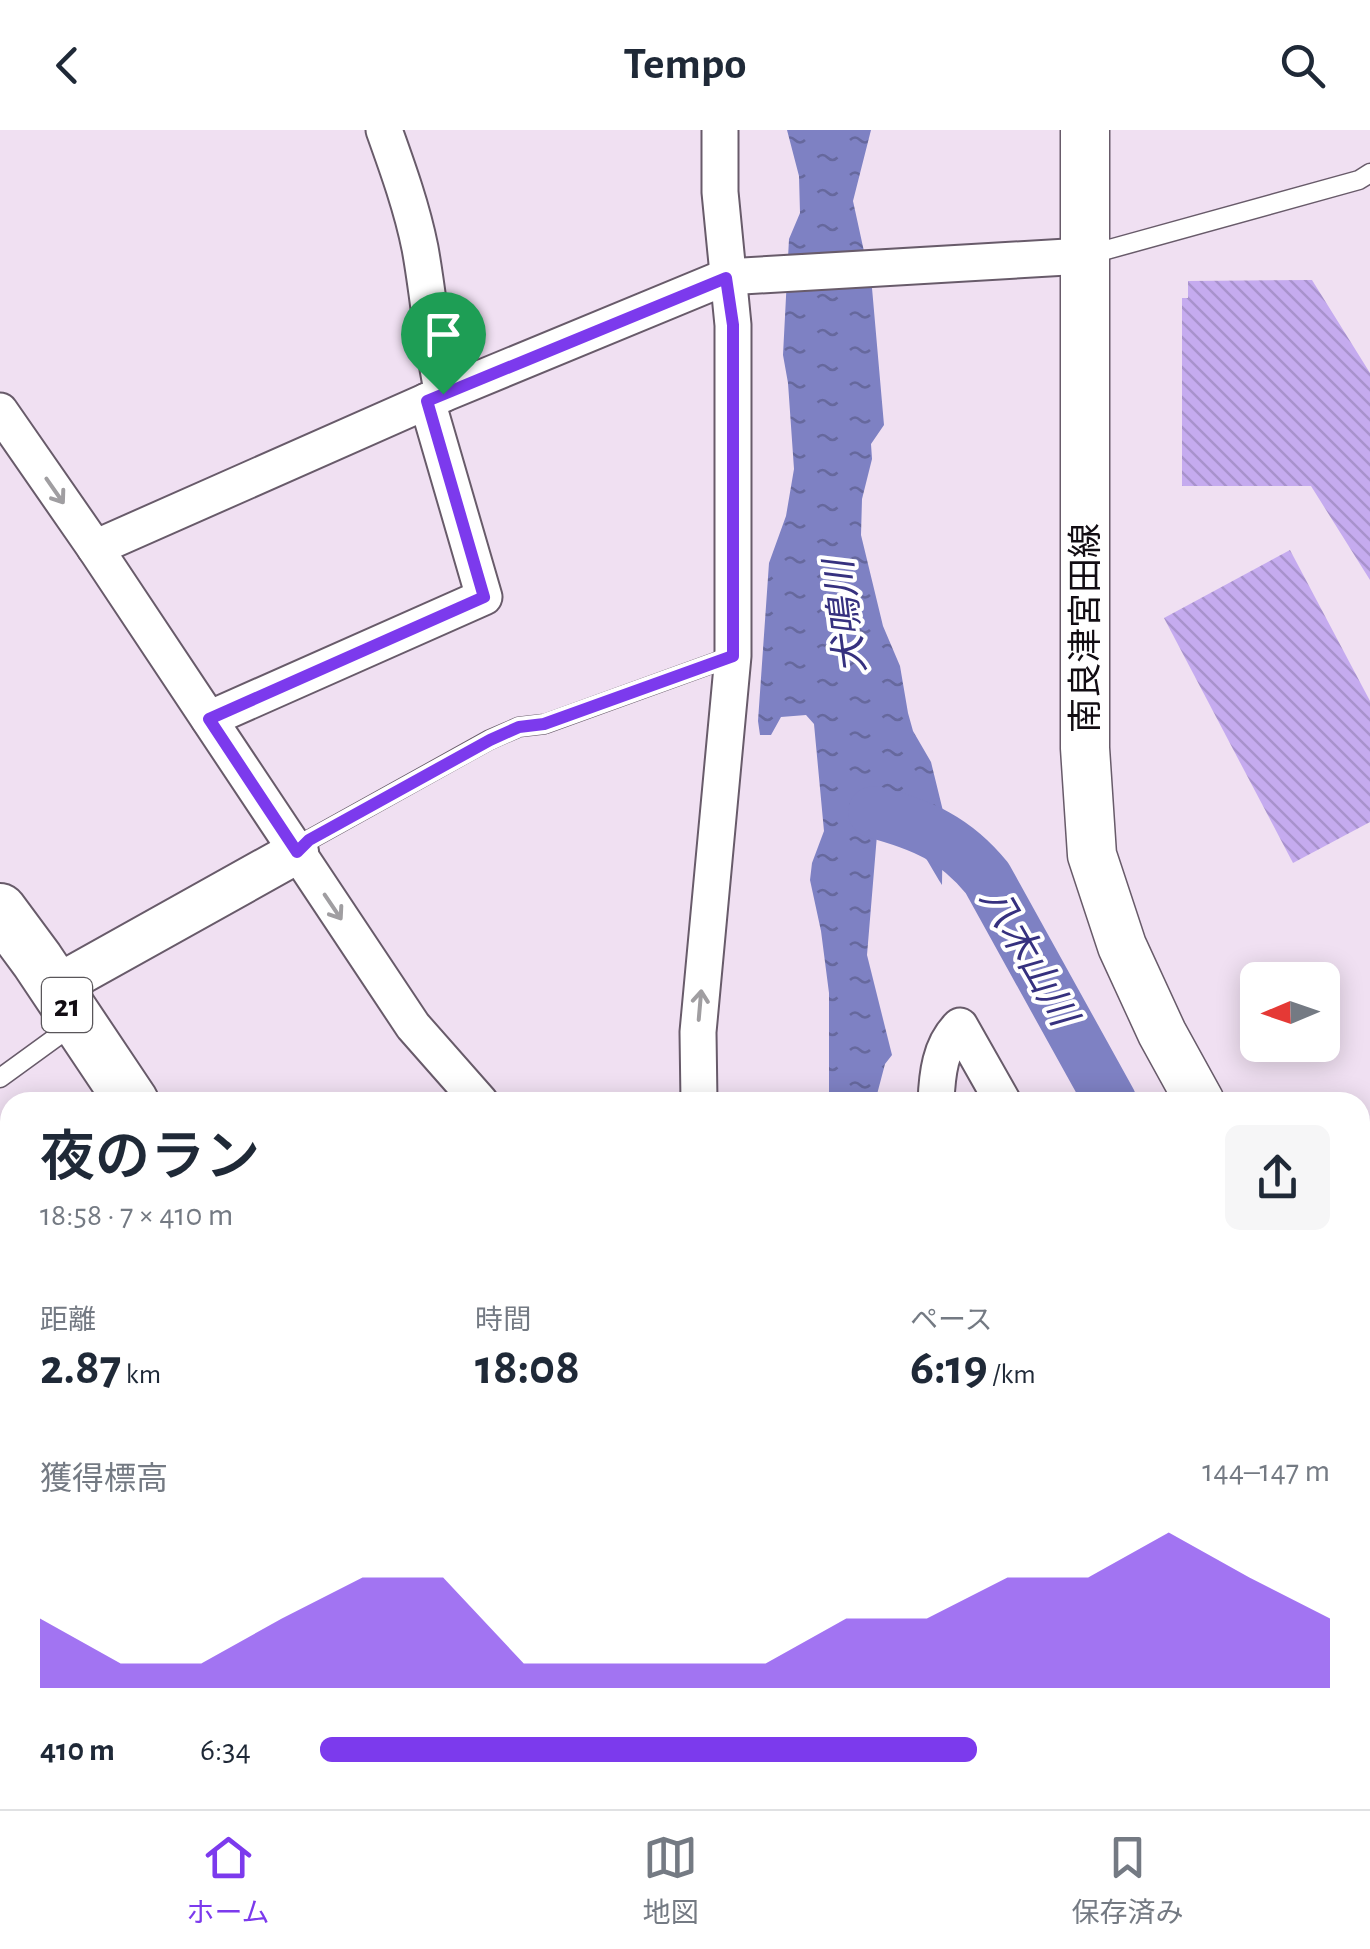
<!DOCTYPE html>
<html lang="ja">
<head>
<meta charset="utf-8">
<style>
	:root { --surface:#fff; --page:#f6f6f7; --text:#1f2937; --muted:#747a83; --line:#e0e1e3; --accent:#7c3aed }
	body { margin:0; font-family:"Alegreya Sans","Noto Sans JP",sans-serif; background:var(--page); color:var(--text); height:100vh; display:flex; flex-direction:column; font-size:38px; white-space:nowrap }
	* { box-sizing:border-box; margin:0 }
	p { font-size:32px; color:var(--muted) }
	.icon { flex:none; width:55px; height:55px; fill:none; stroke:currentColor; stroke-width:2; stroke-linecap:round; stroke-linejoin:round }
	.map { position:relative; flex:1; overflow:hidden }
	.drawer { position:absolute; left:0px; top:962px; width:1370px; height:718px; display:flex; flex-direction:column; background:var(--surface); border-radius:30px 30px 0 0; box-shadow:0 5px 25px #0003 }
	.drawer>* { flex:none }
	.needle { width:65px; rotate:268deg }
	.buttons { position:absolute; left:1240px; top:832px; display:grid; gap:20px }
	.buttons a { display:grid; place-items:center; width:100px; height:100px; border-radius:15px; background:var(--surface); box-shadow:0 5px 25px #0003; font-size:50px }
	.pin { position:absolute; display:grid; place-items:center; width:85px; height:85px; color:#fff; margin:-102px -42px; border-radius:50% 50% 50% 0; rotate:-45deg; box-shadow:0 0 10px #0007 }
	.pin .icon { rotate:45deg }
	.round { display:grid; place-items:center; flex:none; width:105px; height:105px; border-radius:15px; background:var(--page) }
	.headline { display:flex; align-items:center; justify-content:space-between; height:170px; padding:0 40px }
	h1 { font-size:55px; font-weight:600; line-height:75px }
	.stats { display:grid; grid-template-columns:repeat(3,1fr); gap:15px; height:170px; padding:10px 40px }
	.stats div { display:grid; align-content:center }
	.stats b { font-size:50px; font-weight:600 }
	.stats small { font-size:28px; font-weight:400 }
	.stats p { font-size:28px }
	.chart { height:280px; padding:20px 40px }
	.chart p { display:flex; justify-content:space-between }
	.chart svg { width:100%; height:180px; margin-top:10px; fill:var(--accent); opacity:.7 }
	ul { padding:0 40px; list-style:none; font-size:32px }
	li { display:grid; grid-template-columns:160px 120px 1fr; align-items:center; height:75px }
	li i { height:25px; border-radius:12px; background:var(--accent) }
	header { display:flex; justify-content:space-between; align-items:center; height:130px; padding:0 40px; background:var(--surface); font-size:45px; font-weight:600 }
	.dock { display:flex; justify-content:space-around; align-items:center; height:140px; border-top:2px solid var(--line); background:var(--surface); font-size:28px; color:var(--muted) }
	.dock a { display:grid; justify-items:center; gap:5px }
	.dock .on { color:var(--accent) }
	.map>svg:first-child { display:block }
	.water { fill:url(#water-ripples) }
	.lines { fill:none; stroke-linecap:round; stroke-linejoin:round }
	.river { stroke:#7e81c3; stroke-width:52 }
	.building { fill:url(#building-back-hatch) }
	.service-casing { stroke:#685b6a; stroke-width:21 }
	.minor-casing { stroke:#685b6a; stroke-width:39 }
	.tertiary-casing { stroke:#685b6a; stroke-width:46 }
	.secondary-casing { stroke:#685b6a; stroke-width:51 }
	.primary-casing { stroke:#685b6a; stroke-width:56 }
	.path { stroke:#a79aa8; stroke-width:5; stroke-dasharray:8 5; stroke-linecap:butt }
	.service { stroke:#fff; stroke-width:18 }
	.minor { stroke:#fff; stroke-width:35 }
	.tertiary { stroke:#fff; stroke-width:42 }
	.secondary { stroke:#fff; stroke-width:48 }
	.primary { stroke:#fff; stroke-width:52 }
	.oneway { stroke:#a09ea1 }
	.route-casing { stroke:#fff; stroke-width:20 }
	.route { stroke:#7c3aed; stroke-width:12 }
	.labels { text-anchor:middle; stroke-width:8; stroke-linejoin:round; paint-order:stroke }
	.shield { fill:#fff; stroke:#59565a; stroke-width:2.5 }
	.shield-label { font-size:32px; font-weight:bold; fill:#120d13 }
	.street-label { font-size:35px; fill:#120d13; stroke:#fff }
	.water-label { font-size:38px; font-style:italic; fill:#36317f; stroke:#fff }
</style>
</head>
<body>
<header><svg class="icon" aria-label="back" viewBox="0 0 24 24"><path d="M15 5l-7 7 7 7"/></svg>Tempo<svg class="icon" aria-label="search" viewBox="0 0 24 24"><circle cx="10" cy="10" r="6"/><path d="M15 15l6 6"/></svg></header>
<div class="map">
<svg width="1370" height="1679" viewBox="0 0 1370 1679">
	<defs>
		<pattern id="water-ripples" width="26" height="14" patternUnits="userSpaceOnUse" patternTransform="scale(2.5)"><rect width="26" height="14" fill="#7e81c3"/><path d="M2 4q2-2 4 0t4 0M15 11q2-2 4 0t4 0" fill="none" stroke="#66689d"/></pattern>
		<pattern id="building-back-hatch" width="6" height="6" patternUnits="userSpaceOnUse" patternTransform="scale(2.5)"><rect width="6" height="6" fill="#c5abef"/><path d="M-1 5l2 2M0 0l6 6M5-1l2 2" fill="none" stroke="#a892cc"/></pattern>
	</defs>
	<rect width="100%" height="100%" fill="#f0e0f2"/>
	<!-- water -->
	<g class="water">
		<path d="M 787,0 L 871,0 L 853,71 L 872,158 L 884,295 L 871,314 L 872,329 L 862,369 L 861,405 L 883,496 L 900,536 L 908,583 L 913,601 L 931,632 L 943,681 L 942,755 C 926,730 911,692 878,693 L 867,825 L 892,925 L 885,934 L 875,972 L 829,972 L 829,863 L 821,801 L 810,750 L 812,733 L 824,701 L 814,594 L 806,585 L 781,587 L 771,605 L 760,605 L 758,591 L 769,433 L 786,386 L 794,339 L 788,253 L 783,225 L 789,109 L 800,83 L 799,46 Z"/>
		<rect x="766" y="1670" width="96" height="9"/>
	</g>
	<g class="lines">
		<!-- river -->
		<g class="river">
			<path d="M 874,682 C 923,695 955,709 987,748 L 1111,972"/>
			<polyline points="1360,1437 1370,1455"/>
		</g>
	</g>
	<!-- building -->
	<g class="building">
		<polygon points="1312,150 1370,243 1370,450 1311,356 1182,356 1182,168 1188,168 1188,151"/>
		<polygon points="1290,420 1370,571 1370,692 1293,733 1164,488"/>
	</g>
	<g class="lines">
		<defs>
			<g id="service">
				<polyline points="1088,125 1359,50 1370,43"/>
				<polyline points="297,722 309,710 489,610 519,597 545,594 733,526"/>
				<polyline points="0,948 73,895"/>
				<polyline points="0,1625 10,1622"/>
			</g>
			<g id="minor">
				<path d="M 384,0 C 398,39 412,78 420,118 C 429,167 432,216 443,264"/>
				<polyline points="0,281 95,418 413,896 480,972"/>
				<polyline points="95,418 443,264 726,147 1084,126"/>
				<polyline points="209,589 484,467 427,271"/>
				<polyline points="699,972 698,902 733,526 733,195 720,62 720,0"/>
				<path d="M 936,972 C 937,945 940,915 960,896 L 1003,972"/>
				<polyline points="1360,1651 1370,1670"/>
				<polyline points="246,1679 260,1679"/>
				<polyline points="665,1679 667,1670"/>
				<polyline points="898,1679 899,1670"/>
			</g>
			<polyline id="tertiary" points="55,857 297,722"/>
			<g id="secondary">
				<polyline points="1085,0 1085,618 1092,725 1122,816 1162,903 1200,972"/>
				<polyline points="1360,1258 1370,1276"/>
				<polyline points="1360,1332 1370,1323"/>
			</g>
			<g id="primary">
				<polyline points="0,780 37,830 132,972"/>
				<polyline points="485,1670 486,1679"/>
			</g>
		</defs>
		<!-- service casing -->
		<use href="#service" class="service-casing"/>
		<!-- minor casing -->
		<use href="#minor" class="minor-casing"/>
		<!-- tertiary casing -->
		<use href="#tertiary" class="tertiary-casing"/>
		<!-- secondary casing -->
		<use href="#secondary" class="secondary-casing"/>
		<!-- primary casing -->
		<use href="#primary" class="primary-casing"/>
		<!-- path -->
		<polyline class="path" points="176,1670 180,1679"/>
		<!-- service -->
		<use href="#service" class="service"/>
		<!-- minor -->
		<use href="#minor" class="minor"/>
		<!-- tertiary -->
		<use href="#tertiary" class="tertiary"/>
		<!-- secondary -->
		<use href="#secondary" class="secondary"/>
		<!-- primary -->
		<use href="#primary" class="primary"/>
	</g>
	<!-- one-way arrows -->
	<defs><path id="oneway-shaft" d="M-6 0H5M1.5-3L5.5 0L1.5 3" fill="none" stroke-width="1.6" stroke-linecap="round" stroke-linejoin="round" transform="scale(2.5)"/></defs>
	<g class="oneway">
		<use href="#oneway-shaft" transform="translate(55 361) rotate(55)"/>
		<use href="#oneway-shaft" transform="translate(333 777) rotate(56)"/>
		<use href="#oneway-shaft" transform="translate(700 875) rotate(-85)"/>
	</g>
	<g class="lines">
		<defs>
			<polygon id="route" points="726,148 733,195 733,526 544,594 519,597 490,610 309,710 297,722 209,589 484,467 427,271"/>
		</defs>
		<!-- route casing -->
		<use href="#route" class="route-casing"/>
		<!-- route -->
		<use href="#route" class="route"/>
	</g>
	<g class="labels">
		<!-- shield labels -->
		<rect class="shield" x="42" y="848" width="50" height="54" rx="8"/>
		<g class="shield-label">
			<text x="67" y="886">21</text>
		</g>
		<!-- street labels -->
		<g class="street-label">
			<text transform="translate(1085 498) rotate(-90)" y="12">南良津宮田線</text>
		</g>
		<!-- water labels -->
		<g class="water-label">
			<text transform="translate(845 487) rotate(-97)" y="13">犬鳴川</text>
			<text transform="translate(1029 826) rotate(60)" y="13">八木山川</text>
		</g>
	</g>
</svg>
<div class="buttons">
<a><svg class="needle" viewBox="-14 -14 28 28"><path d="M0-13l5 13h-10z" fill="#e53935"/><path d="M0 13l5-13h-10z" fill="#747a83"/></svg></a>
</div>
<div class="pin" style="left:443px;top:264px;background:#1e9e55"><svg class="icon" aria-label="arrive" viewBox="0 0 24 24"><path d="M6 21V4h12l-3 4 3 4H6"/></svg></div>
<section class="drawer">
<div class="headline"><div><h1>夜のラン</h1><p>18:58 · 7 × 410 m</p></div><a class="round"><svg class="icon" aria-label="share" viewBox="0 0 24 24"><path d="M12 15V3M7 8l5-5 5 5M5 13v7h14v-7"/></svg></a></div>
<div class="stats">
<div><p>距離</p><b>2.87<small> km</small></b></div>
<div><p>時間</p><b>18:08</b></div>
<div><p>ペース</p><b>6:19<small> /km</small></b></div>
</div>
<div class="chart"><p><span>獲得標高</span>144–147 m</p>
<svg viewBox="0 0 160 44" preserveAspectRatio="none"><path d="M0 44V27L10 38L20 38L30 27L40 17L50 17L60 38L70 38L80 38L90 38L100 27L110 27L120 17L130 17L140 6L150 17L160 27V44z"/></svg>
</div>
<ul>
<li><b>410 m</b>6:34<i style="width:65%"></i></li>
</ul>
</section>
</div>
<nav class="dock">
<a class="on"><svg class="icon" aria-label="home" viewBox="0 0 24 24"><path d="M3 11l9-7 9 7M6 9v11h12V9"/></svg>ホーム</a>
<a><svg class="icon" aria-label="map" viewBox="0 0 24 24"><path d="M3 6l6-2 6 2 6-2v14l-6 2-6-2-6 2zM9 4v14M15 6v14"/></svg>地図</a>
<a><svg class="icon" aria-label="saved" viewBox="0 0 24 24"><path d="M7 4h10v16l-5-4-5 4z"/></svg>保存済み</a>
</nav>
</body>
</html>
